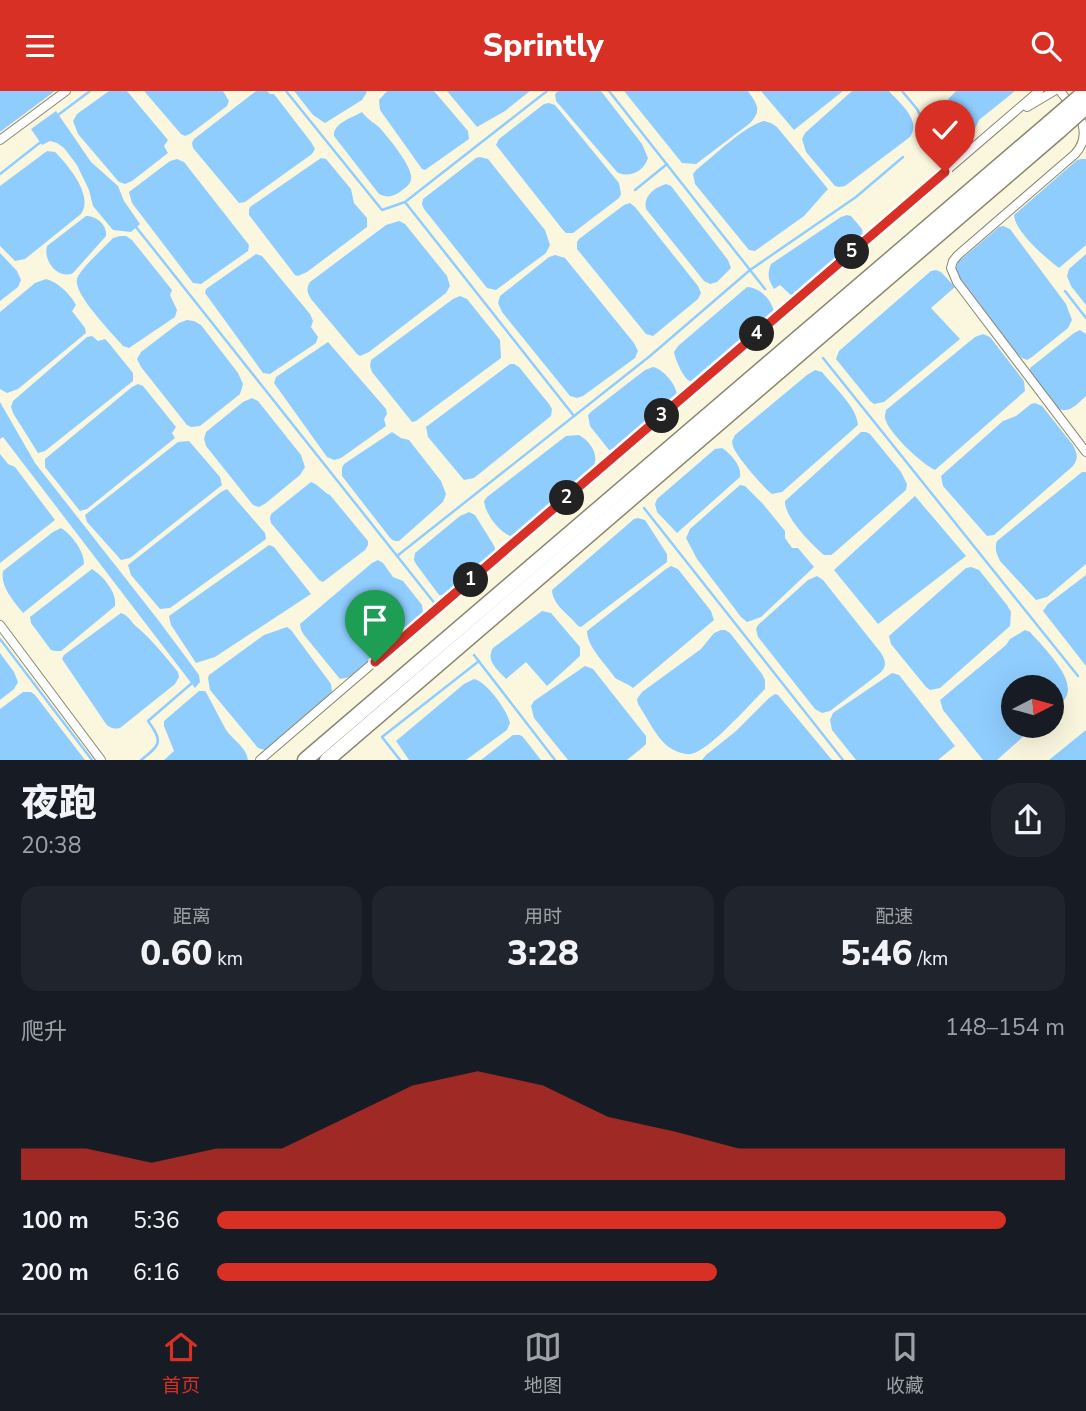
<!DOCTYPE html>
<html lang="zh">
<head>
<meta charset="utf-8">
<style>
	:root { --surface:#171b24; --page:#20242c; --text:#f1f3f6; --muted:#9ea1a6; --line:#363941; --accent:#d93025 }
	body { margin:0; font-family:"Nunito Sans","Noto Sans SC",sans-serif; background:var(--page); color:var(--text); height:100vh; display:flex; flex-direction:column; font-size:26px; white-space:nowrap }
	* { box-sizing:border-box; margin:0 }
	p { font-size:23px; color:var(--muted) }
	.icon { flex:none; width:38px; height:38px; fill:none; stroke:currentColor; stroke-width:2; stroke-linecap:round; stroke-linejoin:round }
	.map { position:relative; height:669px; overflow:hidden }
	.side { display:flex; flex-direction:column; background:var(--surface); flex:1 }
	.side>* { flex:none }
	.needle { width:46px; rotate:84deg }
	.controls { position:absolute; left:1001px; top:584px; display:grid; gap:14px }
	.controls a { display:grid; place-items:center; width:63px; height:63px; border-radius:50%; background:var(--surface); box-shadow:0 7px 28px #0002; font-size:35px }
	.pin { position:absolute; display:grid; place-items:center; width:60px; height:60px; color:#fff; margin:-72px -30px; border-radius:50% 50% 50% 0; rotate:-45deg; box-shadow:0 0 7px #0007 }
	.pin .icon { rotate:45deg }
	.km { position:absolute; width:35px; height:35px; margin:-18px; border-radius:50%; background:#222; color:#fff; font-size:19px; line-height:35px; text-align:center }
	.round { display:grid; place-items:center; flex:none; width:74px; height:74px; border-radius:28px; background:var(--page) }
	.head { display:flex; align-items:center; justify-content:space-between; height:119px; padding:0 21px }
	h1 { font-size:38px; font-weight:800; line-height:52px }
	.metrics { display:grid; grid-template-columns:repeat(3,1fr); gap:10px; height:119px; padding:7px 21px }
	.metrics div { display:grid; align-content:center; border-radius:18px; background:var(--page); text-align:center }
	.metrics b { font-size:35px; font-weight:800 }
	.metrics small { font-size:19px; font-weight:400 }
	.metrics p { font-size:19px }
	.chart { height:196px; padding:14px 21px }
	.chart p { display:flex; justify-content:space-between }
	.chart svg { width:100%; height:126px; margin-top:7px; fill:var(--accent); opacity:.7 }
	ul { padding:0 21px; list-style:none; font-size:23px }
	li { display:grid; grid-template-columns:112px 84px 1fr; align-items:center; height:52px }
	li i { height:18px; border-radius:9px; background:var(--accent) }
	header { display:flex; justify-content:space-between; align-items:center; height:91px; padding:0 21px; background:var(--accent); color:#fff; font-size:32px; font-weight:800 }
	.tab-bar { display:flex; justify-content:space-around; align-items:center; height:98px; border-top:2px solid var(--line); background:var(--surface); font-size:19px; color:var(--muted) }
	.tab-bar a { display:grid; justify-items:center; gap:4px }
	.tab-bar .current { color:var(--accent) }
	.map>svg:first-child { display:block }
	.water { fill:#8fcdfe }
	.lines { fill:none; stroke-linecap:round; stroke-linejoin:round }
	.stream { stroke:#8fcdfe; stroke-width:2.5 }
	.street-casing { stroke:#8a8670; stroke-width:10 }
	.highway-casing { stroke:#8a8670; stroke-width:17 }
	.street { stroke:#fff; stroke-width:8 }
	.highway { stroke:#fff; stroke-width:14 }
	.highway-bridge-casing { stroke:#8a8670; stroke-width:17; stroke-linecap:butt }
	.highway-bridge { stroke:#fff; stroke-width:14 }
	.route-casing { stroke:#fff; stroke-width:14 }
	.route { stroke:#d93025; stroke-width:9 }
</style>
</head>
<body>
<header><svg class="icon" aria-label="menu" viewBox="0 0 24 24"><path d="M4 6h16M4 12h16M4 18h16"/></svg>Sprintly<svg class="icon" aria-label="search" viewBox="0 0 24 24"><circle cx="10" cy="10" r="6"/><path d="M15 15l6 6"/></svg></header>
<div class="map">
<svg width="1086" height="669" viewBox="0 0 1086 669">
	<rect width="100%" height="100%" fill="#fbf7df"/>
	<!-- water -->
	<g class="water">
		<polygon points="0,0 55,0 0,41"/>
		<polygon points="109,0 127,0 168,49 164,55 168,62 132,90 125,93 119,91 78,43 73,30 77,23"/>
		<polygon points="144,0 223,0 229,10 227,15 190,43 185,45 181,43"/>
		<polygon points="256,0 267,0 270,3 274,3 311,51 315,58 312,63 245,111 239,112 193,57 192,52 194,48"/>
		<polygon points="294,0 366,0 367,1 362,9 325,32 313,24"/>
		<polygon points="387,0 434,0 468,40 469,48 425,79 422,78 380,19 379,9"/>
		<polygon points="447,0 530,0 505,20 477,36"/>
		<path d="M 558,0 L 601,0 L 642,53 L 648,67 C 644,80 629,88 617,81 L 556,10 L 555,3 Z"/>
		<path d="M 624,0 L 748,0 C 758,14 762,20 749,33 L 696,73 L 682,72 Z"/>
		<polygon points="761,0 843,0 794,39"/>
		<path d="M 852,0 L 889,0 C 900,13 922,29 910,46 L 845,95 L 839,96 L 835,95 L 806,61 L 802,48 L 805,42 Z"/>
		<path d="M 956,0 L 1015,0 L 979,29 L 972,44 L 959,56 L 952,54 C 941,31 935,20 956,0 Z"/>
		<polygon points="549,12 555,14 619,92 621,103 619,107 573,142 566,142 563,139 496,54 499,48 544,13"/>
		<polygon points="56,20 91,71 118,95 124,110 140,133 131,141 113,139 93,115 89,99 77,74 64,57 57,52 50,50 42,54 31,38"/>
		<path d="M 362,21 C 367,28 373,31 379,36 C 387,45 414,77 411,88 C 410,95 404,97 400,101 C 392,106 387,107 379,103 L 334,45 C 333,32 352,27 362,21 Z"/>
		<path d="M 764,30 L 771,32 L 777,36 L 828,98 L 804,125 L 755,160 L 749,159 L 695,93 L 693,83 L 696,79 C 714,65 744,35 764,30 Z"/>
		<path d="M 47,60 L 55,61 C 68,74 94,105 81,123 L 25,168 L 15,170 L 0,155 L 0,95 Z"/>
		<polygon points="480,66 488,68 545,139 550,154 546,162 496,199 487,197 424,118 422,113 423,108 476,67"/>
		<polygon points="321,67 326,68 351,98 354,112 367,127 367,136 307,181 298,185 295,184 249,124 249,119 250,116"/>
		<polygon points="177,68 184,71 249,154 248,160 201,193 193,192 132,112 129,101 170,70"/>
		<path d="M 1081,68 L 1086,68 L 1086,154 L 1059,177 C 1046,167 1015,141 1014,124 L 1077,69 Z"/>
		<path d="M 666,93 L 671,95 L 728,169 L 731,177 L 717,191 L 710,193 L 704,190 L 646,118 C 643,105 654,97 666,93 Z"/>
		<polygon points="630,112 635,116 698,195 701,202 698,208 653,245 646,243 577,158 577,151 579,148 624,114"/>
		<path d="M 847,124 L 851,125 L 862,138 L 863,146 L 794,207 L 780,194 L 774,198 C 768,188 767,184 771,173 L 841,126 Z"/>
		<path d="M 86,125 C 97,125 107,134 106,145 L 73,182 C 58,189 43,170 47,155 Z"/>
		<path d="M 399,130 L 405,133 L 447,185 L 450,195 L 446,202 L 369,261 L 360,265 L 357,263 L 311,208 C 307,201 306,197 310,191 L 386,134 Z"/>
		<polygon points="1003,135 1010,138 1066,213 1072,229 1068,237 1032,266 1027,269 1022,267 1016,262 958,185 956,178 958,171 999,136"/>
		<path d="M 120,145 L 126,145 L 132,149 L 172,199 L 170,204 L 177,219 L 175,226 L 129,257 L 123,255 C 112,242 73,203 77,188 C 79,179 106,155 113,147 Z"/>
		<polygon points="0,162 17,180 21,189 18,196 0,210"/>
		<polygon points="256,163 262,165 310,223 313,230 311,236 318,246 316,252 270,283 263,282 205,202 206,198"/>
		<polygon points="1086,163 1086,214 1071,195 1067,185 1069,178"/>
		<polygon points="555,164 565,167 634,252 638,260 635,267 583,305 577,307 570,305 502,221 498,212 500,205 549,166"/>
		<polygon points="936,179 941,181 955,196 931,217 960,248 884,311 874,313 870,310 836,268 839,260 931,180"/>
		<path d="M 46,188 C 58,191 70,203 76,214 L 72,220 L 85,237 L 86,242 L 18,298 L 7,302 L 0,298 L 0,221 L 35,192 Z"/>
		<path d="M 747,196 C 759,196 772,209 774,221 L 698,289 C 696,290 694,291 692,291 C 684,290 675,268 674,261 L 678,255 Z"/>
		<polygon points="460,205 467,208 500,249 501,267 416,330 412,331 372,281 370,275 371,269 453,208"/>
		<polygon points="187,229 194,230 201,234 238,282 243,293 240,303 200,335 191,336 187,334 141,276 137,268 141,261 179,232"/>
		<path d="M 1080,239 L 1086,243 L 1086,305 C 1077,313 1069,324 1056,317 L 1030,283 L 1030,277 L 1074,242 Z"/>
		<path d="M 983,243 L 990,246 L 1024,290 L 1025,300 L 935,379 C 921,372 892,345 886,330 C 884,325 885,325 886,319 L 975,246 Z"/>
		<polygon points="92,245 98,250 105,248 108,251 133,282 133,290 45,360 38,362 13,322 11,316 13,310 87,246"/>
		<polygon points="328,251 386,318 387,323 384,328 386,335 341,367 334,369 327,366 274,292 276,286"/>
		<polygon points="510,273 514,273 519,276 549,313 552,318 551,325 474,387 464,389 428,346 426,336"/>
		<path d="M 653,276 C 663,278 676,293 677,304 L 618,358 L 609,359 L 590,335 L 588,324 L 592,320 L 645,279 Z"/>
		<path d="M 815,279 L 822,281 C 833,295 857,316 858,334 L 782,401 L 772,403 C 764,397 735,364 733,355 C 731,349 733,349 735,344 L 807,284 Z"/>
		<polygon points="138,293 143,295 176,336 172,342 175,347 87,418 80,420 45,376 45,368 132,296"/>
		<polygon points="252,307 258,310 301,364 305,376 300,384 266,412 259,416 253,414 206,355 204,348 206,341 243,311"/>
		<polygon points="0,311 35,372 159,530 199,584 200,591 195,597 3,346 0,348"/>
		<path d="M 1035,312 L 1042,315 L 1073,354 C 1077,362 1079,367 1073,375 L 994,444 L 987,445 L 943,395 L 941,385 L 1003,330 L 1016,325 L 1031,313 Z"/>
		<polygon points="392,341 401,347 409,349 441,390 446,403 443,411 399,450 395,450 391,448 342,385 342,377 344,373"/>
		<path d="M 861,341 L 866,341 L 870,343 L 901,381 L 907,393 L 906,399 L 835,461 L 831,464 L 824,464 C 812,454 784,426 785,410 Z"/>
		<path d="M 579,344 C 590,350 600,364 593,376 L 517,442 L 510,445 C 498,440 485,422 484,410 L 487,406 L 566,345 Z"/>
		<polygon points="189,350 220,386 222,394 130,467 121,469 87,431 85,424 178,351"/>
		<path d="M 722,357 C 731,363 742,375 740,386 L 677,442 L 657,421 L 655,413 L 657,408 L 715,358 Z"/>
		<polygon points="0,363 8,373 15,376 55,429 0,472"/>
		<path d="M 1082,381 L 1086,381 L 1086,473 L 1047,506 L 1036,509 L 1000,470 C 997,463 994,458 997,450 Z"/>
		<path d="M 311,391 C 318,393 323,401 330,404 L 368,450 L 368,454 L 365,459 L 323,491 L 319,489 L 271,432 L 270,427 L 271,423 Z"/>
		<polygon points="740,394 745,395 763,413 785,440 785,447 792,457 798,457 814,476 761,526 747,531 741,526 697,468 686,447 690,438"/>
		<polygon points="227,398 265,442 266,448 170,517 160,518 131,484 128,474 221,401"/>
		<polygon points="915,405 966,465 878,533 834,479"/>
		<polygon points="469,421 475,424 493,453 495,457 494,463 446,505 439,504 416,473 414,469 415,462 460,425"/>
		<path d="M 638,427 L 645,429 L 667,463 L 667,471 L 581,536 L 578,535 C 569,523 553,515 552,499 L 634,428 Z"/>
		<path d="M 61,437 C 71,443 85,461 84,473 L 23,522 C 14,510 0,496 3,480 L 53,441 Z"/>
		<polygon points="269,454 274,456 311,503 215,566 196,572 171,534 169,525"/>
		<polygon points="378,469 383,472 393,486 403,490 422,514 423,521 421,525 350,586 340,588 304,544 301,539 300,533 372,472"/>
		<path d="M 671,475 L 678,478 L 711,520 L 714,529 L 633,597 C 627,592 621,591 615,587 C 606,573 587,556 587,540 L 666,478 Z"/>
		<polygon points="971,476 979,479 1007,514 1011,521 1010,535 940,597 930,599 926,596 891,553 889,545 966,477"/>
		<path d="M 92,478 C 103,485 117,501 115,515 L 61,560 L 55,560 L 51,559 L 31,532 L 30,526 Z"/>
		<polygon points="1086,484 1086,575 1043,520 1048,513"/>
		<path d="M 817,485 L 823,489 L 881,562 C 886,570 887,575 880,582 L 830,620 L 822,622 L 815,618 L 758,546 L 756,538 L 758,534 L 808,489 Z"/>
		<path d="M 542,520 L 551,522 L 580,556 L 580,565 L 547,595 L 526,571 L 506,588 C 498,579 485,570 493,557 Z"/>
		<path d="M 121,522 C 130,525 131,532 138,537 C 153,550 165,565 178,581 L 179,586 L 175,593 L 120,637 C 114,638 111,638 106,633 L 62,568 L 64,564 Z"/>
		<polygon points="287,536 291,539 331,593 332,600 330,606 265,659 258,657 210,599 208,587 209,584 264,544"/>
		<path d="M 721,539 L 725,539 L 730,542 L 762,583 L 765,589 L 765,598 C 751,612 709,660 691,663 C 683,664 672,659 666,654 C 655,644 646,625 638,613 L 637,608 L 642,601 L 701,558 L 714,542 Z"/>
		<path d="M 1025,539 L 1030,541 C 1042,555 1074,585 1067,604 C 1064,611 1057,616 1052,621 L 1052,597 L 1013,597 L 1013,635 L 1035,635 L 997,669 L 983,669 L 943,619 L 940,609 L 1006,554 L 1010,548 Z"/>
		<polygon points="0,562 14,581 18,591 14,598 0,609"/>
		<polygon points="585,575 593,578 646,645 646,653 643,656 627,669 568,669 534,627 531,615 534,610"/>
		<polygon points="892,582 899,584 955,655 938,669 856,669 832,639 830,629 833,622"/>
		<path d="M 474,588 C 487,591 507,619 510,632 L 507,639 L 466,669 L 409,669 L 396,650 L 464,593 Z"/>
		<path d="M 199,600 L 205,600 L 207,603 C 213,614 219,626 225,637 C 232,649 246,655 248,669 L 164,669 L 174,660 L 164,635 L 164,630 Z"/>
		<polygon points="23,601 31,601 35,604 85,669 0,669 0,618"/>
		<polygon points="775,603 778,604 832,669 702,669 706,664 736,640 769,607"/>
		<polygon points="1086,639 1086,669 1049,669"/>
		<polygon points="513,644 520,644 523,646 541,669 481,669"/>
	</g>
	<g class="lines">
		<!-- stream -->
		<g class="stream">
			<polyline points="286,0 382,119 405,111 547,0"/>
			<polyline points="609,0 765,198"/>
			<polyline points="902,0 917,18 932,48"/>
			<polyline points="58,24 90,0"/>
			<polyline points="0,83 42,50"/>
			<polyline points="635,99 667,73"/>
			<polyline points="405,111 574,325"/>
			<polyline points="136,136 436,514"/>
			<polyline points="1065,200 1086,227"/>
			<polyline points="823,267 1078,585"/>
			<polyline points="644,417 843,669"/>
			<polyline points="397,465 650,265 750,179 856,106 903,66"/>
			<polyline points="0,548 92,669"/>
			<polyline points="474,564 555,669"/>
			<path d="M 141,669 C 161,654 163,650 148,630 L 192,592"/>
			<polyline points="400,669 382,646 479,570"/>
		</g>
		<defs>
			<g id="street">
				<polyline points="1060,0 1071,14"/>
				<polyline points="1027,16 1054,0"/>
				<path d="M 1078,23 C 1086,37 1086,51 1075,63 L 958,164 L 953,170 L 951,177 L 957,191 L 1086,361"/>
				<polyline points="0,49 66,0"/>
				<polyline points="0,534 101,669"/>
				<polyline points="260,669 1039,0"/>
			</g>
			<g id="highway">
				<polyline points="305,669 1049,32"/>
				<polyline points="327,669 1059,40"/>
			</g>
		</defs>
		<!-- street casing -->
		<use href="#street" class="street-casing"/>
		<!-- highway casing -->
		<use href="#highway" class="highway-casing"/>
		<!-- street -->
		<use href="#street" class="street"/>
		<!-- highway -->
		<use href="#highway" class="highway"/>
		<defs>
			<g id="highway-bridge">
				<polyline points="1049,32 1086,0"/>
				<polyline points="1059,40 1086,16"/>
			</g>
		</defs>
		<!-- highway-bridge casing -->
		<use href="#highway-bridge" class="highway-bridge-casing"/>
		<!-- highway-bridge -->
		<use href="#highway-bridge" class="highway-bridge"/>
	</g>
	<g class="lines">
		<defs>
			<polyline id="route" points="375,571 945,81"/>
		</defs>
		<!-- route casing -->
		<use href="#route" class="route-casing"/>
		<!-- route -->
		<use href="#route" class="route"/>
	</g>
</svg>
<div class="controls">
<a><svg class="needle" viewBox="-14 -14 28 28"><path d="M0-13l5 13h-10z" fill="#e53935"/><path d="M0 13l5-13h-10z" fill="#9ea1a6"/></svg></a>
</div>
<div class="pin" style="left:375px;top:571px;background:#1e9e55"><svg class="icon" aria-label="arrive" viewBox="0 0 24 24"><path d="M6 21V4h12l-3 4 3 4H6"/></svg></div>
<div class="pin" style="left:945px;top:81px;background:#d93025"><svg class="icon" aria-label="check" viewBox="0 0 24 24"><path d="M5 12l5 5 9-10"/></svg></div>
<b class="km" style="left:471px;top:489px">1</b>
<b class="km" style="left:567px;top:407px">2</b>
<b class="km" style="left:662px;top:325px">3</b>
<b class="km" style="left:757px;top:243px">4</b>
<b class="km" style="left:852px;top:161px">5</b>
</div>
<section class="side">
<div class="head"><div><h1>夜跑</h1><p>20:38</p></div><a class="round"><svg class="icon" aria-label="share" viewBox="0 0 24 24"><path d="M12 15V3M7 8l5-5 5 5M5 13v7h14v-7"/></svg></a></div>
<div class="metrics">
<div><p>距离</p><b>0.60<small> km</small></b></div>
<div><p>用时</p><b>3:28</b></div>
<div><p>配速</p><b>5:46<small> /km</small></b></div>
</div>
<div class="chart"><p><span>爬升</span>148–154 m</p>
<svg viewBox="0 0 160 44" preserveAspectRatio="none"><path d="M0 44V33L10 33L20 38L30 33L40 33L50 22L60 11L70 6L80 11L90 22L100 27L110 33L120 33L130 33L140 33L150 33L160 33V44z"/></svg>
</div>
<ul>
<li><b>100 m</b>5:36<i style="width:93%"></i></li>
<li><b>200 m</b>6:16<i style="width:59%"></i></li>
</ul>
</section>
<nav class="tab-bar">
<a class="current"><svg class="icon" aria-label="home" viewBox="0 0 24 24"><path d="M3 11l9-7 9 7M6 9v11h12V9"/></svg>首页</a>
<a><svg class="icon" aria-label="map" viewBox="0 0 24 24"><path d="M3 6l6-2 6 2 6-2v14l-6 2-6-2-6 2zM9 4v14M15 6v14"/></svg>地图</a>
<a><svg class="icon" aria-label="saved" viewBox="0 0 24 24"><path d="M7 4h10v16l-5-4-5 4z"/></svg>收藏</a>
</nav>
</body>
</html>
